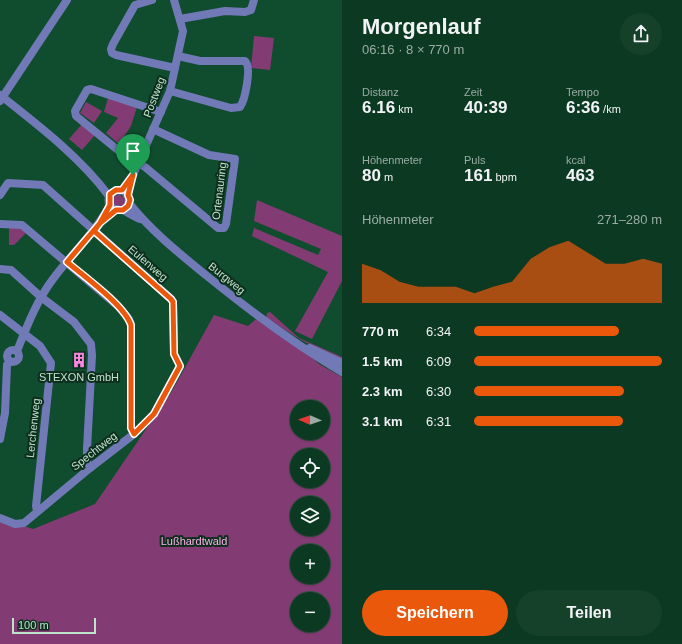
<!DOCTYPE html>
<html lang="de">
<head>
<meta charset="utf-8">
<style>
	:root { --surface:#0c3922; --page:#15402a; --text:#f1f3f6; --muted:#9aaca5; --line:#2c5340; --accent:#ea580c }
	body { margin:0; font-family:Arial,sans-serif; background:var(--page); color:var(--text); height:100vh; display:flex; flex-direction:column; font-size:15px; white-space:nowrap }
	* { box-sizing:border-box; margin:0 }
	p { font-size:13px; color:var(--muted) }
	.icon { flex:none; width:22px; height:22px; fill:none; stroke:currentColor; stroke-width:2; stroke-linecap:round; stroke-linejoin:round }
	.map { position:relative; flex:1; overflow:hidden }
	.details { display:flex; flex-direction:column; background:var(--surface); width:340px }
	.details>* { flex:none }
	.needle { width:26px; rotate:272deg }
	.controls { position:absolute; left:290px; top:400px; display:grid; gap:8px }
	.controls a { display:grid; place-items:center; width:40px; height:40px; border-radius:50%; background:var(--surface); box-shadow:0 1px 3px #0004,0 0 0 1px var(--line); font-size:20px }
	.scale { position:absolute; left:12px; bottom:10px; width:84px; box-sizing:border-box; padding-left:4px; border:2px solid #bee2ca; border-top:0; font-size:11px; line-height:14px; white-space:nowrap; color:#bee2ca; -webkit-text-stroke:3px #0e2e1d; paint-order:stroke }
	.pin { position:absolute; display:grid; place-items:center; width:34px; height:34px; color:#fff; margin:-41px -17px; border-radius:50% 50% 50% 0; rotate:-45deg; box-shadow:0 0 4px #0007 }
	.pin .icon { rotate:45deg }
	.round { display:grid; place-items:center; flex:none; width:42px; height:42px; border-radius:21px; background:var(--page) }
	.headline { display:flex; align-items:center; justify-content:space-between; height:68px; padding:0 20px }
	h1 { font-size:22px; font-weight:800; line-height:30px }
	.figures { display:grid; grid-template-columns:repeat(3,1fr); gap:6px; height:68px; padding:4px 20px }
	.figures div { display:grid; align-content:center }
	.figures b { font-size:17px; font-weight:800 }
	.figures small { font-size:11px; font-weight:400 }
	.figures p { font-size:11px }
	.chart { height:112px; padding:8px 20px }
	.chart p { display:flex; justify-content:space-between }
	.chart svg { width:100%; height:72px; margin-top:4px; fill:var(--accent); opacity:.7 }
	.button { display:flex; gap:8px; margin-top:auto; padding:8px 20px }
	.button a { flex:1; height:46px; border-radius:24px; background:var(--accent); color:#fff; font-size:16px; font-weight:800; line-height:46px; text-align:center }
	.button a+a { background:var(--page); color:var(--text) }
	ul { padding:0 20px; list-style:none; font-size:13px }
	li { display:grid; grid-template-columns:64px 48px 1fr; align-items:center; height:30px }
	li i { height:10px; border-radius:5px; background:var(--accent) }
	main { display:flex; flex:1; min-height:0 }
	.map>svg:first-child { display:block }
	.green { fill:#833c73; fill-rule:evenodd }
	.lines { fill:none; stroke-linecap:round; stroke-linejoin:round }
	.minor { stroke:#717ab7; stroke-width:8 }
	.route-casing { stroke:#fff; stroke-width:8 }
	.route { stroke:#ea580c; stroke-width:5 }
	.labels { text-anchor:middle; stroke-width:4; stroke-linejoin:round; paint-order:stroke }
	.street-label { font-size:11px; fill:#bee2ca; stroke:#0e2e1d }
	.poi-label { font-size:11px; fill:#bee2ca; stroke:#0e2e1d }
	.park-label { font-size:11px; fill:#fab3e7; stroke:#0e2e1d }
</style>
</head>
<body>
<main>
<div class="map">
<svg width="342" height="644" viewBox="0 0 342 644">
	<rect width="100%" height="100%" fill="#104c2e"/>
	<!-- green -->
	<g class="green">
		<polygon points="254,36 274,38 270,70 251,68"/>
		<polygon points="108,98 137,107 131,126 119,144 106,133 118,118 104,112"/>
		<polygon points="86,102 102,111 94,123 80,113"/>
		<polygon points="82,124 95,135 82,150 69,139"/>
		<polygon points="119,194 125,199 125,203 122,206 115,206 113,203 114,197"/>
		<polygon points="257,200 342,236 342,281 312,339 295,331 328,272 252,236 254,228 318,255 321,249 254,221"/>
		<polygon points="9,226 22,227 27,232 14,245 9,245"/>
		<polygon points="270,312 299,338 342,357 342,360 301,340 266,318 267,313"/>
		<path d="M 214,315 L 248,326 L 256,319 L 305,351 L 319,364 L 342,377 L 342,644 L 0,644 L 0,522 L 12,527 L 24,526 L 33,529 L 95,504 L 172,391 ZM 297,407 L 323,407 L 323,433 L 297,433 ZM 297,455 L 323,455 L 323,481 L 297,481 ZM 297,503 L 323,503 L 323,529 L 297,529 ZM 297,551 L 323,551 L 323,577 L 297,577 ZM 297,599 L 323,599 L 323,625 L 297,625 Z"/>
	</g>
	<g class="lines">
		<!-- minor -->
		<g class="minor">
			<polyline points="152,0 135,5 113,44 111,49 112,53 116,55 175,68"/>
			<polyline points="180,19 225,11 245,12 251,10 254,0"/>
			<path d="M 170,91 L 231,108 L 240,107 C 245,100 252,67 245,61 L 200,61 L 178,56"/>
			<path d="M 0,95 C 38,125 80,157 109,196"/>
			<polyline points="0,101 67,0"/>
			<polyline points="153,129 209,155 235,159 226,224 224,228 218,228 145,167 130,160 76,116 75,111 87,90 91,89 161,112"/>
			<polyline points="122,190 133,175 170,91 183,31 174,0"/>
			<polyline points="0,195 8,183 43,185 171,299 173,302 174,354 180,366 154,414 134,434 90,468 24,523 15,524 0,518"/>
			<path d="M 129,203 C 151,231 180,254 207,276 C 250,311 294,344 342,372"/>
			<path d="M 123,210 L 128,206 L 129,198 L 124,191 L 116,190 L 109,196 C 106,212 117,208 125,211 C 130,214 135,217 140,219"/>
			<polyline points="0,224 22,225 119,307 129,319 131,325 131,428 134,434"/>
			<polyline points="0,269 11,270 41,297 74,322 91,344 92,355 87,449 87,462 90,468"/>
			<polyline points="0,315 40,346 51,363 36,506 37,511"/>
			<polyline points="310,348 342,363"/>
			<circle cx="13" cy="356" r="6"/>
			<path d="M 17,351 C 27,326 37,300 53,279 C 72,253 95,233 110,205"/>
			<polyline points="0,439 5,413 7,365 10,361"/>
		</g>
	</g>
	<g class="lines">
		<defs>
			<path id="route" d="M 133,175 L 122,190 L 116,190 L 110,194 L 110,205 L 100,223 L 67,262 C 85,277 124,305 131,325 L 131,428 L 134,434 L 154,414 L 180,366 L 174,354 L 173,302 L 171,299 L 94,231 L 100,223 L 116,210 L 123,210 L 128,206 L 130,200 L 128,195 L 133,175"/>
		</defs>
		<!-- route casing -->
		<use href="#route" class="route-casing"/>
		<!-- route -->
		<use href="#route" class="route"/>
	</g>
	<!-- icons -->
	<defs>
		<symbol id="building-bare" viewBox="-9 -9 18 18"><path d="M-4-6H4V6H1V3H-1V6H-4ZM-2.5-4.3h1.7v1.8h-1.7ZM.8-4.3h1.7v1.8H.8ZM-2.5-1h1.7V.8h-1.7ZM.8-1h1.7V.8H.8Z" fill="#fd86e1" stroke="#0e2e1d" stroke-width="2.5" paint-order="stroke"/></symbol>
	</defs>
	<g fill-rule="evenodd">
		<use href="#building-bare" x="68" y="349" width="22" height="22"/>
	</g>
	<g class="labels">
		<!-- street labels -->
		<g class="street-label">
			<text transform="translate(154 97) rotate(-69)" y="4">Postweg</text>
			<text transform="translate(219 191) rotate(-83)" y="4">Ortenauring</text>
			<text transform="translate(148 263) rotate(41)" y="4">Eulenweg</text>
			<text transform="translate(227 278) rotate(39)" y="4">Burgweg</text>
			<text transform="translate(33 428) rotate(-84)" y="4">Lerchenweg</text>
			<text transform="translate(94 451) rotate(-38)" y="4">Spechtweg</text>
		</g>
		<!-- poi labels -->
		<g class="poi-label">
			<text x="79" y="381">STEXON GmbH</text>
		</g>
		<!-- park labels -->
		<g class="park-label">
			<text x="194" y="545">Lußhardtwald</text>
		</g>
	</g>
</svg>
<div class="controls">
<a><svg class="needle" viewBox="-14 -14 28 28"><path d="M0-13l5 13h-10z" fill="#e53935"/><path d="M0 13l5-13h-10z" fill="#9aaca5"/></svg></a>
<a><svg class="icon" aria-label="locate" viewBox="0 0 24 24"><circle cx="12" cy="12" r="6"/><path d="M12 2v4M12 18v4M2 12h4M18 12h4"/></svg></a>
<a><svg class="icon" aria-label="layers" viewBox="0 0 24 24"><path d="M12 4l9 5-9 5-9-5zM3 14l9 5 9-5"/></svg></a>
<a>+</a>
<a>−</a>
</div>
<div class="scale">100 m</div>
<div class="pin" style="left:133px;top:175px;background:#1e9e55"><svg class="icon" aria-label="arrive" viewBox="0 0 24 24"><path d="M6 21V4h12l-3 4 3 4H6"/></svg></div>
</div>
<section class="details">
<div class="headline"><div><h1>Morgenlauf</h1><p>06:16 · 8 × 770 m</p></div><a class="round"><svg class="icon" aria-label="share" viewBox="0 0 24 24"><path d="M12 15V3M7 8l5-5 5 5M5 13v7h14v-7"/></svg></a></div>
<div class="figures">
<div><p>Distanz</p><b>6.16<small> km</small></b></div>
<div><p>Zeit</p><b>40:39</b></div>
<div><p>Tempo</p><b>6:36<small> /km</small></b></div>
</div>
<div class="figures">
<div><p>Höhenmeter</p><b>80<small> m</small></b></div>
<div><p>Puls</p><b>161<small> bpm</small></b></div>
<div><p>kcal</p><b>463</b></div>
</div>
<div class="chart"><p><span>Höhenmeter</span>271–280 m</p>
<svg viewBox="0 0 160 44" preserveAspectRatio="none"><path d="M0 44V20L10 24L20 31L30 34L40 34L50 34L60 38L70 34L80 31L90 17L100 10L110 6L120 13L130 20L140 20L150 17L160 20V44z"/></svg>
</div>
<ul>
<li><b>770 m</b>6:34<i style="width:77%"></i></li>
<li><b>1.5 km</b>6:09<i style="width:100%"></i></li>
<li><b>2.3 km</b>6:30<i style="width:80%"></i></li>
<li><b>3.1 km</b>6:31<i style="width:79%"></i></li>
</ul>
<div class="button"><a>Speichern</a><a>Teilen</a></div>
</section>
</main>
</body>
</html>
